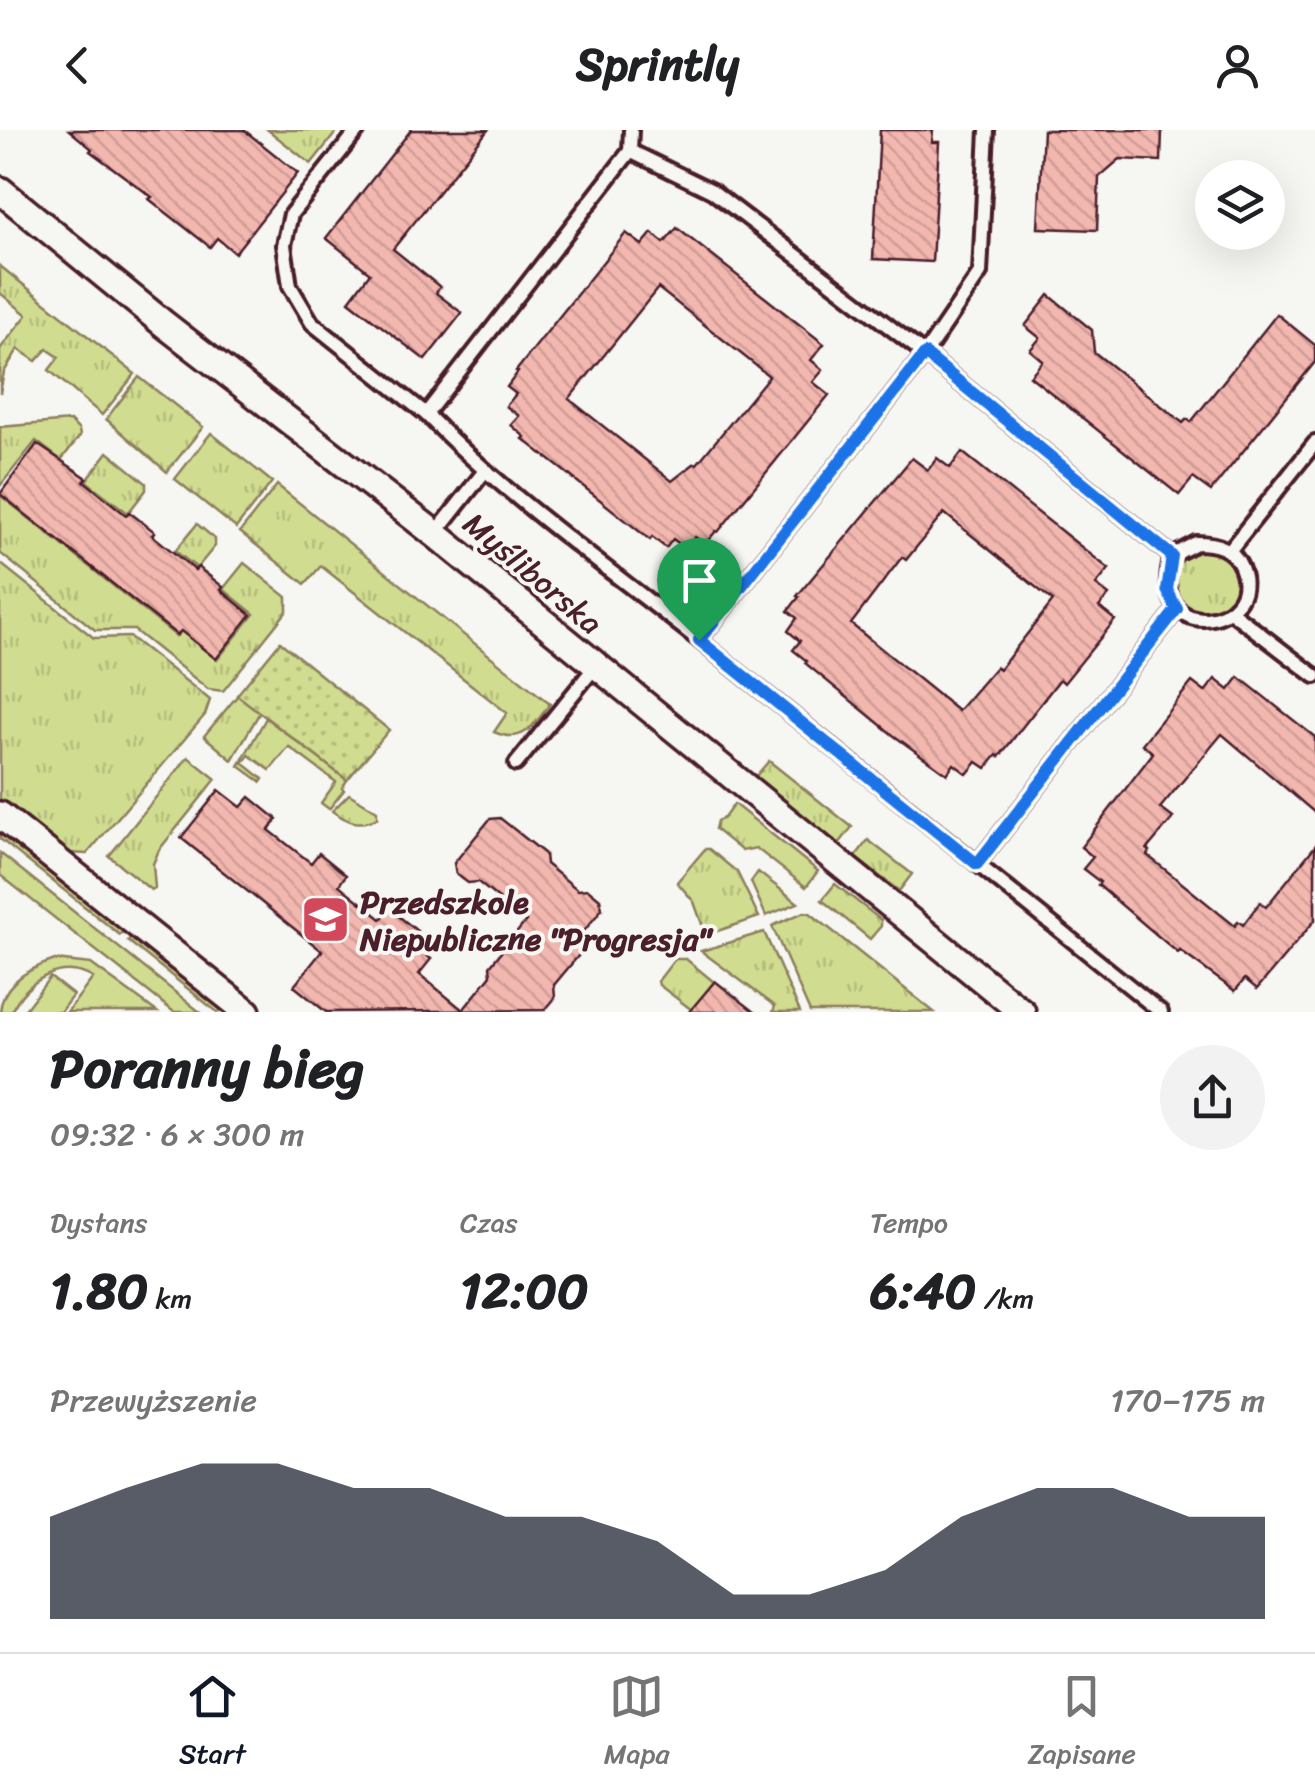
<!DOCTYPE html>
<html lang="pl">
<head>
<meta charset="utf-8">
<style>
	:root { --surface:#fff; --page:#f2f2f2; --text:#202124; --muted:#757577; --line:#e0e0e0; --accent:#111827 }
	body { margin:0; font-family:Sriracha,sans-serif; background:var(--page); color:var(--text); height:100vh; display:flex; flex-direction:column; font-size:38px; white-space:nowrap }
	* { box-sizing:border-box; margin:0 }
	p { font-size:32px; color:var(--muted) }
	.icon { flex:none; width:55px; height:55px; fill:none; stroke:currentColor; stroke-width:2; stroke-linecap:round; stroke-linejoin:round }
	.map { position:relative; height:882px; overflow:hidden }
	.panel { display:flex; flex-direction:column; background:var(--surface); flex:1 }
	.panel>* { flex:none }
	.controls { position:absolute; left:1195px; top:30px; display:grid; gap:20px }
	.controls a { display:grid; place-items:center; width:90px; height:90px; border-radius:50%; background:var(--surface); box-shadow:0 10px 40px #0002; font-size:50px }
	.pin { position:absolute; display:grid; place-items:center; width:85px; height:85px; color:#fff; margin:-102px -42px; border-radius:50% 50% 50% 0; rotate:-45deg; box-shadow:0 0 10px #0007 }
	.pin .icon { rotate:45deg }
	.round { display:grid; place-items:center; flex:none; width:105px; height:105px; border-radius:52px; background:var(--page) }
	.headline { display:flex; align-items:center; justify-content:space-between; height:170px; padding:0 50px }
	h1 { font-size:55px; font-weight:800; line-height:75px }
	.metrics { display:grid; grid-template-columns:repeat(3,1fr); gap:15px; height:170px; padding:10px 50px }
	.metrics div { display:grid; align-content:center }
	.metrics b { font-size:50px; font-weight:800 }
	.metrics small { font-size:28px; font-weight:400 }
	.metrics p { font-size:28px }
	.chart { height:280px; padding:20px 50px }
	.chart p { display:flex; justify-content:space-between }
	.chart svg { width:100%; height:180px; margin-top:10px; fill:var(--accent); opacity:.7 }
	header { display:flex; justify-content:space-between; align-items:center; height:130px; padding:0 50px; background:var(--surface); font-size:45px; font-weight:800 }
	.menu { display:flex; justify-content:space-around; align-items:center; height:140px; border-top:2px solid var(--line); background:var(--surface); font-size:28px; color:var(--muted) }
	.menu a { display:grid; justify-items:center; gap:5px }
	.menu .selected { color:var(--accent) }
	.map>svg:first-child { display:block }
	.grass { fill:url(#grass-tufts); stroke:#8d7e5d; stroke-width:2.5 }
	.park { fill:url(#park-dots); stroke:#8d7e5d; stroke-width:2.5 }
	.pitch { fill:#d0dc8f; stroke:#8d7e5d; stroke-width:2.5 }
	.building { fill:url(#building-back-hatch); stroke:#4a1f2b; stroke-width:2.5; fill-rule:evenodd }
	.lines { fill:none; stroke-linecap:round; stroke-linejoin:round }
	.lane-casing { stroke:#4a1f2b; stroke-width:20 }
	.street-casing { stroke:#4a1f2b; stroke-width:32 }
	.lane { stroke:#f6f6f2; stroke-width:12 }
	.street { stroke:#f6f6f2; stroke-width:25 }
	.route-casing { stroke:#fff; stroke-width:20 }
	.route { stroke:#1a73e8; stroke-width:12 }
	.labels { text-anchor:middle; stroke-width:8; stroke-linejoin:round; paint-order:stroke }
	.street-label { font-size:32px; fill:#4a1f2b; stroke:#f6f6f2 }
	.poi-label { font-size:32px; font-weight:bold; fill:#4a1f2b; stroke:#f6f6f2; text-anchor:start }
</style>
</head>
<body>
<header><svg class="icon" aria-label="back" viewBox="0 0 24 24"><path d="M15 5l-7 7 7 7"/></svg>Sprintly<svg class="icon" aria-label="person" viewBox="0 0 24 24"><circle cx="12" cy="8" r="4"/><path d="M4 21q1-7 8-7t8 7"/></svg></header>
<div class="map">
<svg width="1315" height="882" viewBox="0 0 1315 882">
	<defs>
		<pattern id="grass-tufts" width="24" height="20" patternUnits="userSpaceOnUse" patternTransform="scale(2.5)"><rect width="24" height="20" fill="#d0dc8f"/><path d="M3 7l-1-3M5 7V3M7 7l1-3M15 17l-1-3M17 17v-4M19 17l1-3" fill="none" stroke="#b4bc7c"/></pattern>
		<pattern id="park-dots" width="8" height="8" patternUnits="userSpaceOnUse" patternTransform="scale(2.5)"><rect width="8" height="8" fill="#d0dc8f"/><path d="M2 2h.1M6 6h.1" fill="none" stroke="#b4bc7c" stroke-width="1.8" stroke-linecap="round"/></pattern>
		<pattern id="building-back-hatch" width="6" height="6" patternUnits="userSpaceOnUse" patternTransform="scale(2.5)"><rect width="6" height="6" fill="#f2b7af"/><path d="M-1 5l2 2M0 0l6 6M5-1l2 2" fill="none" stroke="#d19d97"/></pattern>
	</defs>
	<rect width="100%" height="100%" fill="#f6f6f2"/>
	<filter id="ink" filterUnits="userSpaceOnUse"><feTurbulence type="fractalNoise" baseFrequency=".01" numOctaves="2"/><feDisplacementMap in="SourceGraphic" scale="20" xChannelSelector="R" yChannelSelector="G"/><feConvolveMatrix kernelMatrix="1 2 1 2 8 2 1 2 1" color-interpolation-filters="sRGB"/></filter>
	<g filter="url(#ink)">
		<!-- grass -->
		<g class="grass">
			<polygon points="268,0 338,0 311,34"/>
			<polygon points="0,136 135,244 102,285 49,240 59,227 47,219 36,231 18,219 4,242 0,263 0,219 27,185 0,163"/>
			<polygon points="139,247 203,297 167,342 106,289"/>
			<polygon points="70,291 79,300 80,306 61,330 36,311 0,356 0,297"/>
			<polygon points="211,303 272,352 236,398 175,349"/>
			<polygon points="108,322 146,353 146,360 128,383 86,351"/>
			<path d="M 277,355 L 550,574 C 534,595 523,615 494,602 L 507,583 L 321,436 L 305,454 L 240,402 Z"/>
			<polygon points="0,365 176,506 181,501 217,530 254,484 223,459 244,433 287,467 287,481 223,561 208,559 134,500 95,500 0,423"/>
			<polygon points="197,394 215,409 215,416 197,438 175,421"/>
			<circle cx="1206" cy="452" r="32"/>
			<polygon points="0,433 94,508 130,507 210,570 205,585 87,724 69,723 0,669"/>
			<polygon points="238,565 260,582 232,630 204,606"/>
			<polygon points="266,588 347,650 342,658 344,660 329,679 321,673 336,652 289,617 270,640 249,625 243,633 263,649 261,652 239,636"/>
			<polygon points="188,627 216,649 159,720 153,734 155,758 151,760 109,726"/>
			<polygon points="769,631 852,697 839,714 755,647"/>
			<path d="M 349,664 L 377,681 L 377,688 C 359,697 348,692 332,681 Z"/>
			<polygon points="734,674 818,741 806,757 756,718 742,721 715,699 717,691 724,688"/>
			<polygon points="0,697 126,798 120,805 0,709"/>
			<polygon points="868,710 912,744 899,761 855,727"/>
			<polygon points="705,719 709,719 737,742 759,787 706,805 694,772 677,752"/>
			<polygon points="0,723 200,882 174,882 0,745"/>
			<polygon points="758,742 762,745 798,773 766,786 751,752"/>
			<polygon points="835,754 881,790 881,796 870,809 822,770"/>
			<polygon points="804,782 810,783 934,882 810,882 772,796"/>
			<polygon points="764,802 800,882 773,882 775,876 701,821"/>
			<polygon points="133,804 230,882 217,882 128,811"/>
			<polygon points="675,829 686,829 714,852 692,880 659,855 658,851"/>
		</g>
		<!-- park -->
		<polygon class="park" points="280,512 389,600 347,650 237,565"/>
		<!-- pitch -->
		<g class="pitch">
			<path d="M 55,830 L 91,834 L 157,882 L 67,882 L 93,848 C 60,829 26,851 11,882 L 0,882 C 2,853 30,838 55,830 Z"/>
			<polygon points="50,847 73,865 60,882 23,882"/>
		</g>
		<!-- building -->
		<g class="building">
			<polygon points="69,0 244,0 298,43 235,123 217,108 210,117 149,69 152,67 90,21 92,19"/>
			<polygon points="411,0 488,0 393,119 440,157 436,163 462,183 425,230 349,171 370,143 326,108"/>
			<polygon points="880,0 933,0 932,12 939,12 932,132 873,129"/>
			<polygon points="1043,0 1162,0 1161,31 1120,29 1099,47 1097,100 1038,98"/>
			<path d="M 677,98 L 824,214 L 811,230 L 823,240 L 813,252 L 829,265 L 718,402 L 716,401 L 705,414 L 695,407 L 686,419 L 673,409 L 666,418 L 652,407 L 650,410 L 569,345 L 523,309 L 525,307 L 511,295 L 519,286 L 506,276 L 516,264 L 507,257 L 518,242 L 516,241 L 626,103 L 642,115 L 652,103 L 664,113 ZM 658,158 L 769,246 L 697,334 L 695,333 L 672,351 L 569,269 Z"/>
			<polygon points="1049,165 1092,200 1094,222 1183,293 1187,289 1191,292 1277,184 1315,215 1315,232 1211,361 1193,348 1179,365 1030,246 1043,231 1030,220 1040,208 1025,196"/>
			<polygon points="37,314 87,348 84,351 126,385 129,382 155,402 152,405 195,440 198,437 223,457 221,460 251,485 216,529 181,501 177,505 0,364"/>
			<path d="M 962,322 L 1109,439 L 1096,455 L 1109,465 L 1099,477 L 1115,490 L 1064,553 L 1060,549 L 999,627 L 997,625 L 986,638 L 977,632 L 967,644 L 954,634 L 947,644 L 893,605 L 805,533 L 807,531 L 793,520 L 800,511 L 788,501 L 797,488 L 788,481 L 799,467 L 797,466 L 912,328 L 928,340 L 937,328 L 950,338 ZM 944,383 L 1053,471 L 999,540 L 996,537 L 958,581 L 851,494 L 902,427 L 906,430 Z"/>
			<polygon points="1239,547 1315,607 1315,683 1222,604 1160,678 1173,688 1147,719 1150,721 1147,725 1235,796 1238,791 1243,795 1260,772 1266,777 1315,716 1315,790 1257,859 1245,849 1235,861 1180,821 1178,823 1098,755 1100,752 1083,739 1093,727 1081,717 1153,623 1142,614 1192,552 1205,562 1215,549 1229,560"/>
			<polygon points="219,660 241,677 250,667 277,689 269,700 311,733 319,723 346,745 339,755 381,789 390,779 417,801 410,811 431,829 419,844 463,880 491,845 490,836 526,791 478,752 468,753 456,744 454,733 490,689 500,688 545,724 546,734 578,760 588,759 600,769 602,779 580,806 589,813 554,855 555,868 545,880 326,882 294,856 322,821 181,708"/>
			<polygon points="715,851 755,882 689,882"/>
		</g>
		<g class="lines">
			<defs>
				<g id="lane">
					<polyline points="358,0 291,84 284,115 290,156 312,193 426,284"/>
					<path d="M 631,0 L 630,21 L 426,284 C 509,369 607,437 700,511 C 854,634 1008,759 1161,882"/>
					<polyline points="630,21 712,61 925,224 1172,426"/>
					<polyline points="435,404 484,342"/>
					<path d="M 1196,413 C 1215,413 1233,417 1241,437 C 1266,497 1146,519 1172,426 Z"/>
					<polyline points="1229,421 1315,313"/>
					<polyline points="1230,481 1315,546"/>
					<polyline points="699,510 925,224 980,143 987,0"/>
					<polyline points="516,634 595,537"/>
					<polyline points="977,734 1177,479"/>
				</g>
				<g id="street">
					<polyline points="0,60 164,194 435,404 1022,882"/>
					<polyline points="0,685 247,882"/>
				</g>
			</defs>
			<!-- lane casing -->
			<use href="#lane" class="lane-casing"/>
			<!-- street casing -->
			<use href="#street" class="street-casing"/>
			<!-- lane -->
			<use href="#lane" class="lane"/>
			<!-- street -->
			<use href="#street" class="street"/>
		</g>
	</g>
	<g class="lines" filter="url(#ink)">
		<defs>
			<polygon id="route" points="925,224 1172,426 1167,460 1177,479 977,734 699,510"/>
		</defs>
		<!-- route casing -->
		<use href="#route" class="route-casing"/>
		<!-- route -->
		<use href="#route" class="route"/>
	</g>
	<!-- icons -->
	<defs>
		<symbol id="school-square" viewBox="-11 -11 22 22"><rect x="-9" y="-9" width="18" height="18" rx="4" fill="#d1495b" stroke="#f6f6f2"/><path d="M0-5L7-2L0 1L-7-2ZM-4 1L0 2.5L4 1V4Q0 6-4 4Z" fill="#fff"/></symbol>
	</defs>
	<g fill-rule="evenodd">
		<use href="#school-square" x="298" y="762" width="55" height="55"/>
	</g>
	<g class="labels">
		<!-- street labels -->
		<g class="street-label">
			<text transform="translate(533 443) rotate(40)" y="11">Myśliborska</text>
		</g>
		<!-- poi labels -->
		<g class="poi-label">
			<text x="360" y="783">Przedszkole<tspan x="360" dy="37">Niepubliczne "Progresja"</tspan></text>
		</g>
	</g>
</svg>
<div class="controls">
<a><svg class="icon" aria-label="layers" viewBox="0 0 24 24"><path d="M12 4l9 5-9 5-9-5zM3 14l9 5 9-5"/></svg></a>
</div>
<div class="pin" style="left:699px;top:510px;background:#1e9e55"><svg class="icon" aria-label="arrive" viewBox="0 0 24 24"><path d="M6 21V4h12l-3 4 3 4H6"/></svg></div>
</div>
<section class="panel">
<div class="headline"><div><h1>Poranny bieg</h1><p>09:32 · 6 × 300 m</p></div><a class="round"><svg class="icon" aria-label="share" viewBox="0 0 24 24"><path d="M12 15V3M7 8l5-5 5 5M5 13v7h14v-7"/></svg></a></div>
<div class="metrics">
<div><p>Dystans</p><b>1.80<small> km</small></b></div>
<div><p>Czas</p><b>12:00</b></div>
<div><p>Tempo</p><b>6:40<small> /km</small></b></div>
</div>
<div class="chart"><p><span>Przewyższenie</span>170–175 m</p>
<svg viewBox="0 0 160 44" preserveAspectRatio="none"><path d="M0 44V19L10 12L20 6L30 6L40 12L50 12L60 19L70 19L80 25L90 38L100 38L110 32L120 19L130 12L140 12L150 19L160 19V44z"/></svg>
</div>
</section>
<nav class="menu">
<a class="selected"><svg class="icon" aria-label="home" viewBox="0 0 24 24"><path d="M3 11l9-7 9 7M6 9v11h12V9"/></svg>Start</a>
<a><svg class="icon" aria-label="map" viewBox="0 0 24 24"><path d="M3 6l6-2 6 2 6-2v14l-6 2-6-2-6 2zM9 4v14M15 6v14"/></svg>Mapa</a>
<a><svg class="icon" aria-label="saved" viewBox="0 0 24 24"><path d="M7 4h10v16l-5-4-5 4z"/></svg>Zapisane</a>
</nav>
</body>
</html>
